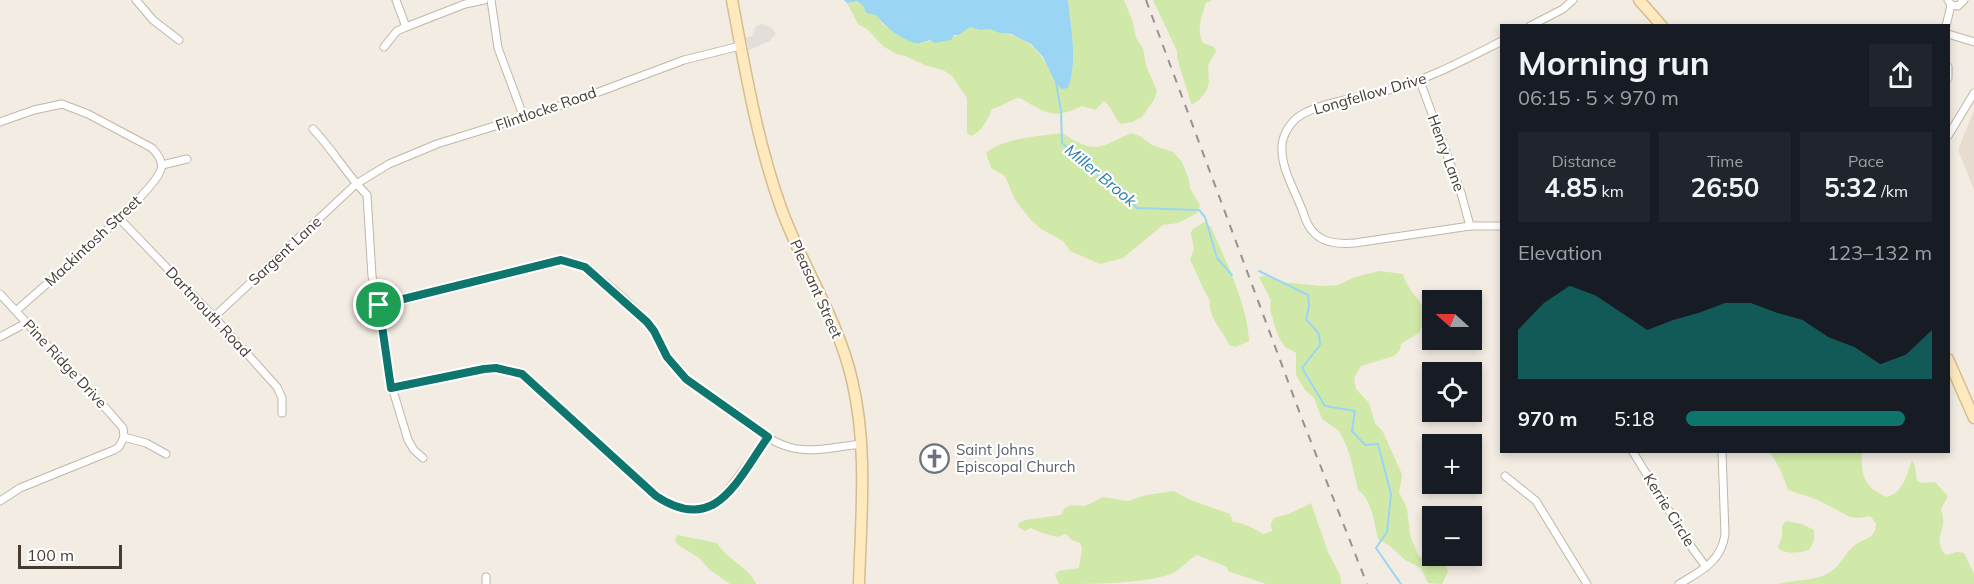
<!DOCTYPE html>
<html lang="en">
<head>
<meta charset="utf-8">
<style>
	:root { --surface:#171b24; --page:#20242c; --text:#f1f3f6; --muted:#9ea1a6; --accent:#0f766e }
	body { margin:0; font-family:Mulish,sans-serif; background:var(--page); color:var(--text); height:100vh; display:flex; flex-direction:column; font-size:22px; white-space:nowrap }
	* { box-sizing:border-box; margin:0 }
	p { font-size:20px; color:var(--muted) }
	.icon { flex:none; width:33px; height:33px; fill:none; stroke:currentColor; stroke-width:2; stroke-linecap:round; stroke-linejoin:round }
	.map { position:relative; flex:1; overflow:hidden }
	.side { position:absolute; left:1500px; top:24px; width:450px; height:429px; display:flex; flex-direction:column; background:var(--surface); border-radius:0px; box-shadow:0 3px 9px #0003 }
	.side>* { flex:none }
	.needle { width:39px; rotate:291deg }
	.fabs { position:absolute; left:1422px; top:290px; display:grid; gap:12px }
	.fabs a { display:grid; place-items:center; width:60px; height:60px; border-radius:0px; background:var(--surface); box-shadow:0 3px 9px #0003; font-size:30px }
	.scale { position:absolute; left:18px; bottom:15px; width:104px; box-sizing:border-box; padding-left:6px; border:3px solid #443b32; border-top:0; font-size:16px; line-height:21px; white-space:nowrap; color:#443b32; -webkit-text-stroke:4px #fff; paint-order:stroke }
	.pin { position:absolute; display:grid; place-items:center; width:51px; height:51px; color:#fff; margin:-26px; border:3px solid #fff; border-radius:50%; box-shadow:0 2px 6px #0007 }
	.round { display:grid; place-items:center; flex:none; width:63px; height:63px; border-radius:0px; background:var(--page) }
	.headline { display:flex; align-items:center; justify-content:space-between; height:102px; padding:0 18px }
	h1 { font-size:33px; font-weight:700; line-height:45px }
	.figures { display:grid; grid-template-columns:repeat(3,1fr); gap:9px; height:102px; padding:6px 18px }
	.figures div { display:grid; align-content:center; border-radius:0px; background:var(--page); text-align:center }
	.figures b { font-size:26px; font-weight:700 }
	.figures small { font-size:16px; font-weight:400 }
	.figures p { font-size:16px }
	.chart { height:168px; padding:12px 18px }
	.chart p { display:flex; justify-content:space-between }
	.chart svg { width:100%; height:108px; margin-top:6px; fill:var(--accent); opacity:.7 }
	ul { padding:0 18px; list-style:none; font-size:20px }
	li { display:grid; grid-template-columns:96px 72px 1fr; align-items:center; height:45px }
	li i { height:15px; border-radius:8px; background:var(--accent) }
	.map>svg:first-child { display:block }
	.residential { fill:#e6ddd0 }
	.green { fill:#d1e9a8 }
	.parking { fill:#e2dfdb }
	.water { fill:#9ad6f3 }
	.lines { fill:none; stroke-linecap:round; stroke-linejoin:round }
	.stream { stroke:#9ad6f3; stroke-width:2 }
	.street-casing { stroke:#c1b6a7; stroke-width:9 }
	.secondary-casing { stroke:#d4bd8f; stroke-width:13 }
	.street { stroke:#fff; stroke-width:7 }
	.secondary { stroke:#ffeabf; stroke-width:10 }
	.rail { stroke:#939393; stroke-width:2; stroke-dasharray:8 8; stroke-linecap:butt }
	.route-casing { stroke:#fff; stroke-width:12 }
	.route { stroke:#0f766e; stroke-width:8 }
	.labels { text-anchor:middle; stroke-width:4.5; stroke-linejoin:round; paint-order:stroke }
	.street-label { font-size:15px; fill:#443b32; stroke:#fff }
	.worship-label { font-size:15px; fill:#5b616d; stroke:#fff; text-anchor:start }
	.water-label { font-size:16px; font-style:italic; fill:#277dab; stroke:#fff }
</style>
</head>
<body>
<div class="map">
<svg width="1974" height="584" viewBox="0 0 1974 584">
	<rect width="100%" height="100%" fill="#f2ece2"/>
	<!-- residential -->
	<polygon class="residential" points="1974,110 1974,190 1958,150"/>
	<!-- green -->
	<g class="green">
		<path d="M 1068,0 L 1124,0 L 1133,22 L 1136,38 L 1143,48 L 1146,65 L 1157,91 L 1154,100 L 1142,117 L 1132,122 L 1121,124 C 1114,118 1112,107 1104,101 L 1095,110 L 1082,106 C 1060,116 1053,117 1032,105 C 1028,103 1022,98 1019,98 C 1016,97 998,108 992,109 C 987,120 983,131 971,136 L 967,133 L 967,98 L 952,76 L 943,70 L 927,66 L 905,56 L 896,54 L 883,46 L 868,30 L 858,24 L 847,3 L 856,1 L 876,15 L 883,25 L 920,43 L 959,35 L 970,27 C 976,29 982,29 988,29 C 993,29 997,32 1002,33 C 1034,39 1043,56 1056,84 L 1068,87 C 1078,61 1071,28 1068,0 Z"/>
		<path d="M 1153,0 L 1212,0 L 1206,3 C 1202,15 1196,31 1203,43 L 1214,47 L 1216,51 L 1208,66 L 1209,81 L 1207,90 L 1199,100 L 1193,104 L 1191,103 L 1177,58 L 1177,51 Z"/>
		<path d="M 1062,133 C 1095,154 1097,149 1131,133 L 1140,136 L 1152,145 L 1173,152 L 1182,162 L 1189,180 L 1190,188 L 1200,205 L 1197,213 L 1178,223 L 1163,225 L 1123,258 L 1100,264 L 1070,251 L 1063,241 L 1041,229 L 1031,220 L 1015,200 L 1005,176 L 991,168 L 986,153 C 1003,138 1040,136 1062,133 Z"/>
		<path d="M 1204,222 L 1211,227 C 1226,262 1247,303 1249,341 L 1236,347 L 1229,345 C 1223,330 1208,318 1210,301 C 1202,288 1197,273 1190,260 L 1194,249 L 1191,233 L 1192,230 Z"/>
		<path d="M 1380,271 L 1403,274 C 1407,290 1420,298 1426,314 L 1420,332 L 1401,344 L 1400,350 L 1394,356 L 1361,366 L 1354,378 L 1356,389 L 1369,403 L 1375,423 L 1383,432 L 1401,472 L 1402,476 L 1399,492 L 1407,508 L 1410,535 L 1419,557 L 1434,555 L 1445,560 L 1448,572 L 1442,584 L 1428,583 L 1421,568 L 1405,560 L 1390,546 L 1378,539 C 1374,523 1372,499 1358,490 L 1350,456 L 1345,443 L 1339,431 L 1322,419 L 1314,398 L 1305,390 L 1296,375 L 1296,353 L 1285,347 L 1278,336 L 1270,310 L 1271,300 L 1259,277 L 1268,275 L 1281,282 L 1322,286 L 1338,285 L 1355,277 Z"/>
		<path d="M 1770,452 L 1862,452 C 1861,475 1863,486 1886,497 C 1903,494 1907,474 1912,460 L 1915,466 L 1917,481 L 1922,483 L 1935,482 L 1947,495 L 1947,498 L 1941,509 C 1942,514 1944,520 1943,525 C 1940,536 1936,546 1946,555 L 1957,552 L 1964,553 L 1974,574 L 1974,584 L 1778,584 C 1795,579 1819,582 1833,570 C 1842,563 1846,551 1855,545 C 1866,537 1875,540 1876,523 L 1870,516 L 1859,518 L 1850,517 L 1816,499 L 1788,490 L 1780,469 Z"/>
		<path d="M 1174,491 L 1188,499 L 1230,514 L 1233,522 C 1245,523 1253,528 1263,534 L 1272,531 L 1271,524 L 1274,518 L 1289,514 L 1311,503 L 1328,552 L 1340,575 L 1341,584 L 1266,584 L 1228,571 L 1227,567 L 1197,555 C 1187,560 1182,569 1171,574 C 1141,584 1092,584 1059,584 L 1055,575 L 1059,571 L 1079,568 L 1082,548 L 1080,543 L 1072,540 L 1066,534 L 1057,537 C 1048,534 1040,533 1031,528 L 1025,531 L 1018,527 L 1019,523 L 1025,520 L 1061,515 L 1065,508 L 1071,505 L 1085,506 L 1103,497 L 1128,501 L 1146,495 Z"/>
		<path d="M 1786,521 L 1802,524 L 1814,530 L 1814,541 L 1809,550 C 1799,553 1787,555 1778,548 L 1782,536 L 1782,526 Z"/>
		<path d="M 678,535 L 717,543 C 727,560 748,566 756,584 L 730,584 L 710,570 L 699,558 L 677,544 L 675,539 Z"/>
	</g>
	<!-- parking -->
	<polygon class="parking" points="762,24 772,28 776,34 770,41 747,51 748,45 745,38 752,36 756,26"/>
	<!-- water -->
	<path class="water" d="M 844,0 L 1068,0 C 1071,28 1078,61 1068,88 L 1062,89 L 1056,84 L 1043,57 L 1031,44 L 1011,34 L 1000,33 L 990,29 L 980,30 L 970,27 L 959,35 L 954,35 L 951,40 L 934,43 L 930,40 C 927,41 924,42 920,43 C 907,45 883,25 876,15 L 866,13 L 864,7 L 857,1 L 847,3 Z"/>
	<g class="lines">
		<!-- stream -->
		<g class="stream">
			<polyline points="1056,82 1061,111 1062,143 1137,208 1199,210 1205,217 1217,258 1232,275"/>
			<polyline points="1259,271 1308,295 1309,307 1306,319 1319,334 1320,345 1302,368 1325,406 1355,411 1352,431 1365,445 1378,444 1391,494 1387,532 1376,548 1401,584"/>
		</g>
		<defs>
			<g id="street">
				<polyline points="136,0 153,20 179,40"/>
				<polyline points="396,0 406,27"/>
				<polyline points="491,0 498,48 524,118"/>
				<polyline points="1951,5 1958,6 1964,0"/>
				<polyline points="1530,26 1563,9 1573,0"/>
				<polyline points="1946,26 1951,5 1948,0"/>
				<polyline points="1948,34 1974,42"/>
				<path d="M 1502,41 C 1464,60 1429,79 1389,90 C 1361,98 1324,101 1301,115 C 1291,121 1283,134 1282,145 C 1280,169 1297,193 1304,215 C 1312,241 1331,245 1355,243 L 1470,226 L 1502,226"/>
				<polyline points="384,47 397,31 406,27 465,4 484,0"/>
				<polyline points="1948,67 1948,78"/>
				<polyline points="1420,81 1461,193 1470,226"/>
				<path d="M 0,122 L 34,110 L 62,104 L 88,114 L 152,148 C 157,154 163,160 161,169 C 157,191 40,289 16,311"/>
				<path d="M 313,129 C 333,150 347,175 367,195 L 372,276 L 379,305 L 388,374 L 408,440 L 414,450 L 423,458"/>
				<polyline points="1948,136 1974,93"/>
				<polyline points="162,165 187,159"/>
				<polyline points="119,218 214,317 277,387 282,398 282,413"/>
				<polyline points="0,294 110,413 123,428 124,437"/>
				<path d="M 379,305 L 545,263 C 555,261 563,260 573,262 C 592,267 641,312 653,330 C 661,342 665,358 676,369 C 688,383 705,392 720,403 C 741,418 764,440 789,447 C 812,454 839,446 862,444"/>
				<polyline points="214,317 356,184 389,164 437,144 572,102 684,60 740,46"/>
				<polyline points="0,337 26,323"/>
				<path d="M 391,388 L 484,369 L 496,368 L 522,374 L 656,496 C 677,510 698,516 720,501 L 768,437"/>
				<polyline points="1633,452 1690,545 1706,567"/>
				<polyline points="1505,476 1536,501 1587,584"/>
				<polyline points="0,501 20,488 114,450 119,447 124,437 146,443 166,454"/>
				<polyline points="486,577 486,584"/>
				<path d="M 1679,584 C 1700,572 1722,561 1725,534 L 1722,452"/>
			</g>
			<g id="secondary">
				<path d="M 732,0 C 745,69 757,141 781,208 C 802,266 838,319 852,380 C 868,447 861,516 859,584"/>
				<polyline points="1639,0 1662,26"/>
				<polyline points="1948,359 1974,418"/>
			</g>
		</defs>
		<!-- street casing -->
		<use href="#street" class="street-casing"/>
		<!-- secondary casing -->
		<use href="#secondary" class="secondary-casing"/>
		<!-- street -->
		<use href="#street" class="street"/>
		<!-- secondary -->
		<use href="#secondary" class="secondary"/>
		<!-- rail -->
		<polyline class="rail" points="1146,0 1302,419 1367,584"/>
	</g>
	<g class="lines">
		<defs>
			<path id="route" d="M 561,260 L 585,267 L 647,322 L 654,331 L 667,357 L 686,379 L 768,437 C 737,480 716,536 656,496 L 522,374 L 496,368 L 484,369 L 391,388 L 379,305 Z"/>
		</defs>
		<!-- route casing -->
		<use href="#route" class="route-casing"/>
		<!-- route -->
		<use href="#route" class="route"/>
	</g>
	<!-- icons -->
	<defs>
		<symbol id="church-ring" viewBox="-11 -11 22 22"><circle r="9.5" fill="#fff" stroke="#6b7280" stroke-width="1.5"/><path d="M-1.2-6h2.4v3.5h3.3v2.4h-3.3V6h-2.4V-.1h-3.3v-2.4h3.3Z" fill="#6b7280"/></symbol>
	</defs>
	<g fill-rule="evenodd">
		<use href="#church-ring" x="918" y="442" width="33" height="33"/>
	</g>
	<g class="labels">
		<!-- street labels -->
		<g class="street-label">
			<text transform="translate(1370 94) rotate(-16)" y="5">Longfellow Drive</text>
			<text transform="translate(546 109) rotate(-19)" y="5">Flintlocke Road</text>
			<text transform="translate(1446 153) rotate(70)" y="5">Henry Lane</text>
			<text transform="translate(93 241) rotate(-43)" y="5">Mackintosh Street</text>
			<text transform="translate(285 251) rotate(-43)" y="5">Sargent Lane</text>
			<text transform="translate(816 289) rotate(66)" y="5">Pleasant Street</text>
			<text transform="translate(208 312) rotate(47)" y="5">Dartmouth Road</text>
			<text transform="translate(65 364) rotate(47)" y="5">Pine Ridge Drive</text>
			<text transform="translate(1669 510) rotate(58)" y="5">Kerrie Circle</text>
		</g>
		<!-- worship labels -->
		<g class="worship-label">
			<text x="956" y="455">Saint Johns<tspan x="956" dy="17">Episcopal Church</tspan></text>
		</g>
		<!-- water labels -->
		<g class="water-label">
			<text transform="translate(1101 175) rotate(40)" y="6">Miller Brook</text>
		</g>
	</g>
</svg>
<div class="fabs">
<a><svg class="needle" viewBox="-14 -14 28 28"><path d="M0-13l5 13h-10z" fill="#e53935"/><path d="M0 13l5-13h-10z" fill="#9ea1a6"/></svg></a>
<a><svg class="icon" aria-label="locate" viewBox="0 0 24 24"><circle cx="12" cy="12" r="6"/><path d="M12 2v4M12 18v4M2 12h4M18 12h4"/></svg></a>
<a>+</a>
<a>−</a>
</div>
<div class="scale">100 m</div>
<div class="pin" style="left:379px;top:305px;background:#1e9e55"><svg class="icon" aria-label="arrive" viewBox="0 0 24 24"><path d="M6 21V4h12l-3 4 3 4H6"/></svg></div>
<section class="side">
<div class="headline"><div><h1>Morning run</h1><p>06:15 · 5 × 970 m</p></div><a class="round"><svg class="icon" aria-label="share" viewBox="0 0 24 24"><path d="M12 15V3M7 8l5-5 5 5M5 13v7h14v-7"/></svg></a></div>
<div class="figures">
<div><p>Distance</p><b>4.85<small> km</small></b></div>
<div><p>Time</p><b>26:50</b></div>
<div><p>Pace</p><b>5:32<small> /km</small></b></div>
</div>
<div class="chart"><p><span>Elevation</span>123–132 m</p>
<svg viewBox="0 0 160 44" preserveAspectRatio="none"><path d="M0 44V24L10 13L20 6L30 10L40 17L50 24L60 20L70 17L80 13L90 13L100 17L110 20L120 27L130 31L140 38L150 34L160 24V44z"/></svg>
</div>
<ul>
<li><b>970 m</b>5:18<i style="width:89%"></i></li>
</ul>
</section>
</div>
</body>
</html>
